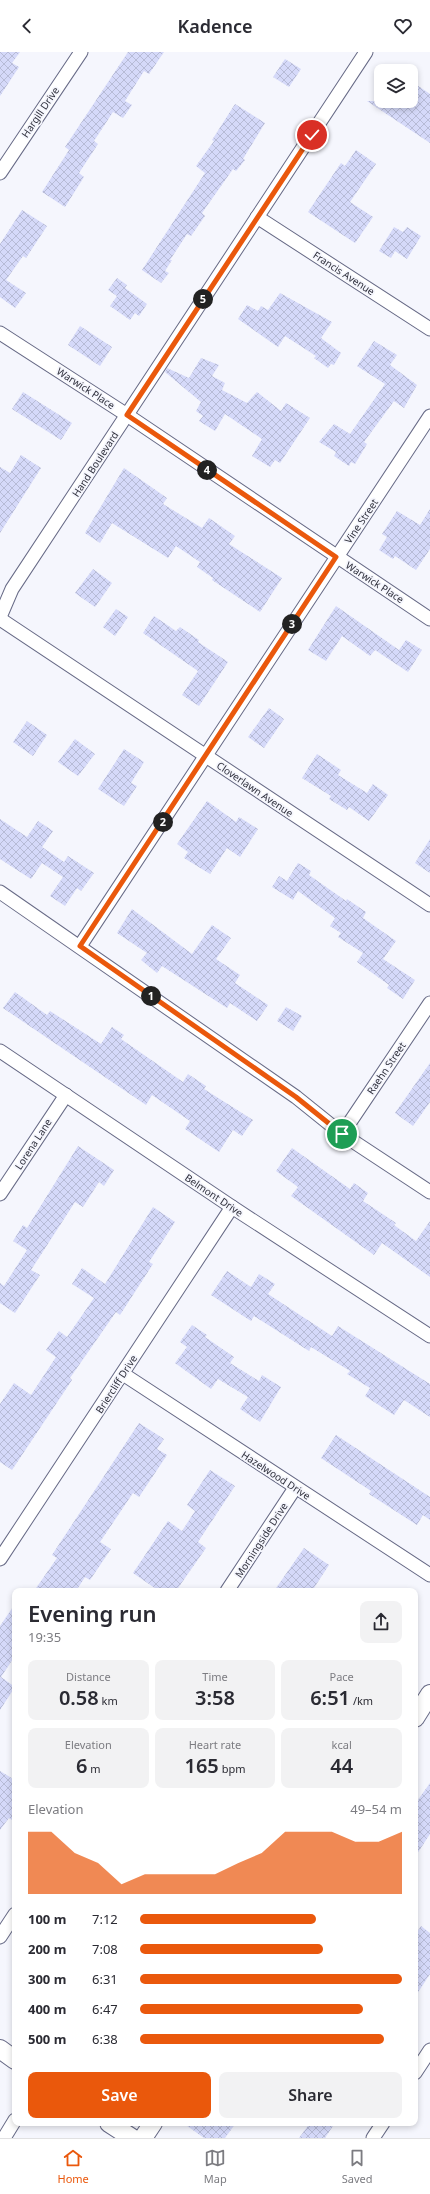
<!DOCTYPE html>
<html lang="en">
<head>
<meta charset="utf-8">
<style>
	:root { --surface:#fff; --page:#f2f2f3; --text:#2b2b33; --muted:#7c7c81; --line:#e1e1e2; --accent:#ea580c }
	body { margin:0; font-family:"Noto Sans",sans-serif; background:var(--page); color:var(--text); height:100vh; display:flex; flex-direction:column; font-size:15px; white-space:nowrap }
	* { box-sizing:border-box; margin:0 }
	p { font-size:13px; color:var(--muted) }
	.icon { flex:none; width:22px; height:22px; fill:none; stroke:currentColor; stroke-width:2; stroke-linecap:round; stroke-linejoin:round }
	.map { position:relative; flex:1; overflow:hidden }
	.panel { position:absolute; left:12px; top:1536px; width:406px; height:538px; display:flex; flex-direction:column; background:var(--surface); border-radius:8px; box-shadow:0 2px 6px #0003 }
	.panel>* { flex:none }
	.fabs { position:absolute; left:374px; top:12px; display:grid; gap:8px }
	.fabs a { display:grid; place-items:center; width:44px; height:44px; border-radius:8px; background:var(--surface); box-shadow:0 2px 6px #0003; font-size:20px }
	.pin { position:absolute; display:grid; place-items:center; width:34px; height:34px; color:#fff; margin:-17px; border:2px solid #fff; border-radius:50%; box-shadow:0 1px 4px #0007 }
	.km { position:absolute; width:20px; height:20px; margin:-10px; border-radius:50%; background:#222; color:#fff; font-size:11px; line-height:20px; text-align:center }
	.round { display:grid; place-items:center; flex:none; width:42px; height:42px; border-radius:8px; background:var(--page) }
	.head { display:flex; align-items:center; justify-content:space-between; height:68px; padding:0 16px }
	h1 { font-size:22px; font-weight:600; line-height:30px }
	.figures { display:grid; grid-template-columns:repeat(3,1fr); gap:6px; height:68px; padding:4px 16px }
	.figures div { display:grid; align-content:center; border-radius:8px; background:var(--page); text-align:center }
	.figures b { font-size:20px; font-weight:600 }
	.figures small { font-size:11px; font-weight:400 }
	.figures p { font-size:11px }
	.chart { height:112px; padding:8px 16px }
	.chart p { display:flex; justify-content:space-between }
	.chart svg { width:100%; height:72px; margin-top:4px; fill:var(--accent); opacity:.7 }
	.primary-button { display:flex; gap:8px; margin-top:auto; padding:8px 16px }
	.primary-button a { flex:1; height:46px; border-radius:8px; background:var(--accent); color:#fff; font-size:16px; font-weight:600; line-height:46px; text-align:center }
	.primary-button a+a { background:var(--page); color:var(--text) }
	ul { padding:0 16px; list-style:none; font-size:13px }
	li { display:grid; grid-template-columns:64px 48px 1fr; align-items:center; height:30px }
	li i { height:10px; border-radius:5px; background:var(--accent) }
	header { display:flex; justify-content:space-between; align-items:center; height:52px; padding:0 16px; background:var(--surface); font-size:18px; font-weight:600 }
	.menu { display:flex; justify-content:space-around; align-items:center; height:56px; border-top:1px solid var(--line); background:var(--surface); font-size:11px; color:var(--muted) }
	.menu a { display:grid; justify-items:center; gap:2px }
	.menu .current { color:var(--accent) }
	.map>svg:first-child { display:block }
	.building { fill:url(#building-cross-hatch) }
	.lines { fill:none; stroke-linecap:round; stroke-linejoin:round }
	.street-casing { stroke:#676a86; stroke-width:15 }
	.secondary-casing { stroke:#676a86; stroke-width:20 }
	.street { stroke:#fff; stroke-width:13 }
	.secondary { stroke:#fff; stroke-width:18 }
	.route-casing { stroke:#fff; stroke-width:8 }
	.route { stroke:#ea580c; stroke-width:5 }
	.labels { text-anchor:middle; stroke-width:3.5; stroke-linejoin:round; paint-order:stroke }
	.street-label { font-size:10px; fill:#2e2f3b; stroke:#f5f6fd }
</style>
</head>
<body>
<header><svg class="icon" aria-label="back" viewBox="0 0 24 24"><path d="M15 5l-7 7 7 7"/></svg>Kadence<svg class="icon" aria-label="heart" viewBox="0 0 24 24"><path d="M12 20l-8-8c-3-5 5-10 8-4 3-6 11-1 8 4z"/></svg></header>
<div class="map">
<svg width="430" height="2086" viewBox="0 0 430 2086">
	<defs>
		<pattern id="building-cross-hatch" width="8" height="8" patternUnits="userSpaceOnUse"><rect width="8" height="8" fill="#d5d9f9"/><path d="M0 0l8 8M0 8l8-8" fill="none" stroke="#b7bbd6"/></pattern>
	</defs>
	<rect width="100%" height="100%" fill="#f5f6fd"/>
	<!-- building -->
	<g class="building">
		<polygon points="0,0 20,0 12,11 19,15 0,44"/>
		<polygon points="128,0 164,0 149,22 144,19 125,49 132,53 123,66 113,60 94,89 98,92 79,121 84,125 65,155 42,140 69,98 65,95"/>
		<polygon points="285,7 301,17 289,35 273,25"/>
		<polygon points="411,29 430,42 430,91 367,49 411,49"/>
		<polygon points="235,52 265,71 243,107 245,108 236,119 233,117 202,161 205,164 191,184 187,182 170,208 172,208 165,219 169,221 161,231 142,218 205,121 196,114 214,89 212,88"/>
		<polygon points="356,98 376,112 350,150 373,165 355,191 308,160 341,111 345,114"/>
		<polygon points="22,158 47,174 26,206 23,204 6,228 26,241 15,256 0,245 0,192"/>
		<polygon points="394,175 403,180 407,175 421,184 407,207 395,199 391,206 379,199"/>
		<polygon points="117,226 127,233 125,236 147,252 139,264 135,261 130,268 110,254 117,244 108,238"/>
		<polygon points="280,241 332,270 321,286 341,301 334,313 331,312 328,316 314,306 316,304 285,284 278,295 238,267 247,253 258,259 261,254 268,258"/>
		<polygon points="80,274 112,295 100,314 68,293"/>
		<polygon points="374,289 397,303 390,313 417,333 404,356 394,349 364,390 367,392 355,412 351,410 349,414 334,404 336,400 319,390 334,372 350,382 385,332 357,314"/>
		<polygon points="201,306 219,313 212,324 225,331 222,338 247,351 257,340 281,359 286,351 310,366 280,411 275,408 270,415 252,404 262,387 225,362 215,379 199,369 203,364 196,359 201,350 165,320 167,316 189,326"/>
		<polygon points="23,340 72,371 61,388 12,357"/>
		<polygon points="21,403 41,416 0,481 0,415 10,421"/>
		<polygon points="124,416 167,446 163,452 202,476 209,466 235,484 229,492 282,526 260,560 212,528 213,526 197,515 200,510 176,494 168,506 112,471 100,491 85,481"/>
		<polygon points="430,457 430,497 416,518 395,504 393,507 379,498 387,485 382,482 397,459 420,473"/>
		<polygon points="93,517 112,531 95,555 75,541"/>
		<polygon points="336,554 399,598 406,588 422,598 408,620 375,598 370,604 342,584 326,609 308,598"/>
		<polygon points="116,557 128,565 115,584 103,575"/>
		<polygon points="154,564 176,579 180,575 199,588 198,590 228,610 199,654 182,643 198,619 143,581"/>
		<polygon points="269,656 284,667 264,696 248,685"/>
		<polygon points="27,669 47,683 33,704 13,690"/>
		<polygon points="75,687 95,702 78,724 58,710"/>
		<polygon points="124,697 144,710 131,731 137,734 124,754 98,737"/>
		<polygon points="317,702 341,718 338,723 367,741 373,732 388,743 369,769 349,755 347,758 329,747 331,744 302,726"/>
		<polygon points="207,749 236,770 239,765 258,777 240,805 227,796 210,822 184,806 188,800 177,792"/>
		<polygon points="0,767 27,785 38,769 53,779 42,795 64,810 68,804 94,821 81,839 77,836 65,854 50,844 63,825 42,811 31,827 0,807"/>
		<polygon points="430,787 430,821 415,811"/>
		<polygon points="298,811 311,819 309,823 346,849 347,847 366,860 363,866 396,889 383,907 415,928 403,947 387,936 389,933 357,910 363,901 338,885 341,881 330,874 335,866 298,839 293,848 272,835 279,824 287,829"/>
		<polygon points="132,857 192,902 212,873 231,886 216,907 240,923 235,931 268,953 257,969 230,951 227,956 162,914 157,921 141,908 147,901 117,881"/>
		<polygon points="15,940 47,963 50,959 101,992 112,975 124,983 121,987 183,1030 188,1022 206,1034 204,1037 253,1068 242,1084 233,1078 219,1100 185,1077 190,1069 152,1043 146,1053 3,956"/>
		<polygon points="286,955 302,964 293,979 277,969"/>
		<polygon points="430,1011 430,1050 413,1074 395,1061"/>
		<polygon points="78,1094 114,1118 104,1134 99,1130 83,1155 75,1150 31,1218 40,1223 15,1261 0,1251 0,1231 4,1234 27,1198 13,1189 23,1173 27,1176"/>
		<polygon points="292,1096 350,1137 354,1131 368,1141 363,1149 396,1171 394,1173 416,1189 430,1169 430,1225 382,1191 374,1203 291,1144 298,1135 276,1119"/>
		<polygon points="153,1155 175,1170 149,1210 153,1212 120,1263 116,1260 70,1326 72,1328 12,1418 0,1410 0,1352 14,1331 31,1343 56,1305 46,1298 59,1279 67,1285 94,1246 72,1232 82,1216 105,1232"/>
		<polygon points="227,1219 251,1235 259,1222 275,1232 268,1242 332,1284 338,1274 430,1332 430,1365 404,1348 394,1363 365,1344 370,1336 347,1322 350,1319 311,1295 309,1299 254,1264 251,1269 211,1243"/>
		<polygon points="192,1273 207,1283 205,1285 234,1305 230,1311 259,1329 262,1323 281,1335 260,1370 240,1357 248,1345 218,1327 211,1337 175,1311 187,1295 180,1290"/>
		<polygon points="139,1371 164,1387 157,1397 167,1403 139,1445 133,1441 100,1490 111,1497 90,1528 85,1525 76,1539 34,1539 57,1506 52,1503"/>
		<polygon points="336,1383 430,1445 430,1468 423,1463 417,1473 369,1442 371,1439 321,1406"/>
		<polygon points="210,1418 235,1434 198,1490 206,1496 176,1539 159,1539 133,1521 168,1469 182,1479 195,1459 187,1453"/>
		<polygon points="304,1496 329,1513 312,1539 274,1539"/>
		<polygon points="15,1552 15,1604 1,1625 15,1635 0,1658 0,1574"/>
		<polygon points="0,1719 15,1728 15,1770 9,1766 0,1778"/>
		<polygon points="430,1731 430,1782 415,1805 415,1752"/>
		<polygon points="421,1874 430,1881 430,1922 415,1945 415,1883"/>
		<polygon points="183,2071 236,2071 225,2086 204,2086"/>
		<polygon points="310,2071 335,2071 325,2086 299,2086"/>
	</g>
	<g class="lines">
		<defs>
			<g id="street">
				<polyline points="0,121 81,0"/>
				<polyline points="257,165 430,277"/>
				<polyline points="0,281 127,363 430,567"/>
				<polyline points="0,565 12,537 366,0"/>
				<polyline points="0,567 430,853"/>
				<polyline points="0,840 296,1045 342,1082 430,1140"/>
				<polyline points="80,894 430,364"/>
				<polyline points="0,999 232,1155 430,1284"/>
				<polyline points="342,1082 430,951"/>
				<polyline points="0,1142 66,1043"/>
				<polyline points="123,1322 430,1523"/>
				<polyline points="0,1507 232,1155"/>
				<polyline points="227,1539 295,1436"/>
				<polyline points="0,1885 15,1862"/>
				<polyline points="415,2021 430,1998"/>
				<polyline points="4,2086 15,2068"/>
				<polyline points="373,2086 383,2071"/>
			</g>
			<g id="secondary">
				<polyline points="415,1666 430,1642"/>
				<polyline points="0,1997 15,2008"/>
				<polyline points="109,2071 132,2086"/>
				<polyline points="143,2086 153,2071"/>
			</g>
		</defs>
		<!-- street casing -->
		<use href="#street" class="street-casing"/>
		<!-- secondary casing -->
		<use href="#secondary" class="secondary-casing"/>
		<!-- street -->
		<use href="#street" class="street"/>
		<!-- secondary -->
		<use href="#secondary" class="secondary"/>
	</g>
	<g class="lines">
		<defs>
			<polyline id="route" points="312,83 127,363 336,505 80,894 296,1045 342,1082"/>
		</defs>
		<!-- route casing -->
		<use href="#route" class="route-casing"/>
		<!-- route -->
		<use href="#route" class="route"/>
	</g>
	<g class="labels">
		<!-- street labels -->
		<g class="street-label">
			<text transform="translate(40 60) rotate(-56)" y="4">Hargill Drive</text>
			<text transform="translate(344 221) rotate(33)" y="4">Francis Avenue</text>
			<text transform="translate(86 336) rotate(33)" y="4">Warwick Place</text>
			<text transform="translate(95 412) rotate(-57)" y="4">Hand Boulevard</text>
			<text transform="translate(361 469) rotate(-56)" y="4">Vine Street</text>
			<text transform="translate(375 530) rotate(33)" y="4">Warwick Place</text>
			<text transform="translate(255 737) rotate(34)" y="4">Cloverlawn Avenue</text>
			<text transform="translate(386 1016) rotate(-56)" y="4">Raehn Street</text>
			<text transform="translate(33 1092) rotate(-57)" y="4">Lorena Lane</text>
			<text transform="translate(214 1143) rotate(34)" y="4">Belmont Drive</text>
			<text transform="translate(116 1332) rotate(-57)" y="4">Briercliff Drive</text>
			<text transform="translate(276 1423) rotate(33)" y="4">Hazelwood Drive</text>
			<text transform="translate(261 1488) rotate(-57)" y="4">Morningside Drive</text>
		</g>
	</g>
</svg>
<div class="fabs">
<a><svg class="icon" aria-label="layers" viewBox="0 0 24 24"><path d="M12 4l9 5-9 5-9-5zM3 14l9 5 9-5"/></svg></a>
</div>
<div class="pin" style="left:342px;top:1082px;background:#1e9e55"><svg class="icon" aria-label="arrive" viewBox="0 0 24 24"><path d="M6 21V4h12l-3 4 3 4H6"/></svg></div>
<div class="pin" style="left:312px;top:83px;background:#d93025"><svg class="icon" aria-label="check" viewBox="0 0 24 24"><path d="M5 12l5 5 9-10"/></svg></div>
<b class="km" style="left:151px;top:944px">1</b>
<b class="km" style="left:163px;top:770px">2</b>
<b class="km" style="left:292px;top:572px">3</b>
<b class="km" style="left:207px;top:418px">4</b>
<b class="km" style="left:203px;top:247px">5</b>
<section class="panel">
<div class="head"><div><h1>Evening run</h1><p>19:35</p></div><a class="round"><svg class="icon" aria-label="share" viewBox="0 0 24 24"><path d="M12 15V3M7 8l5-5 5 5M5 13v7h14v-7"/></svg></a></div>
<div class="figures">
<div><p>Distance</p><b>0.58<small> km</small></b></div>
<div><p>Time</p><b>3:58</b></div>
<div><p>Pace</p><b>6:51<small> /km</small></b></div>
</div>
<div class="figures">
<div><p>Elevation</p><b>6<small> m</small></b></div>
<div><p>Heart rate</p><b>165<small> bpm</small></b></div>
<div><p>kcal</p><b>44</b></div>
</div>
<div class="chart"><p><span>Elevation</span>49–54 m</p>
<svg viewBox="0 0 160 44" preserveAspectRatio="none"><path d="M0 44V6L10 6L20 19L30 25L40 38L50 32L60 32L70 32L80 32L90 25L100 19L110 6L120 6L130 6L140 12L150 12L160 6V44z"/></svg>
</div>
<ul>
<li><b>100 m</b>7:12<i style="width:67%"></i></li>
<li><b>200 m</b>7:08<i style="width:70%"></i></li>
<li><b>300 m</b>6:31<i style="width:100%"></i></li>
<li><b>400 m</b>6:47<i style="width:85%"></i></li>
<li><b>500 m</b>6:38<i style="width:93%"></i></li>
</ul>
<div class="primary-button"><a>Save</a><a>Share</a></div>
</section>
</div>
<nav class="menu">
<a class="current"><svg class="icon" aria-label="home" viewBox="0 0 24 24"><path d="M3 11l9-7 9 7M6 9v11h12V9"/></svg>Home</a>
<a><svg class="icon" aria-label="map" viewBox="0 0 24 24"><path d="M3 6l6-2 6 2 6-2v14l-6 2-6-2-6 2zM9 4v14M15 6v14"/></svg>Map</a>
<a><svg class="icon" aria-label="saved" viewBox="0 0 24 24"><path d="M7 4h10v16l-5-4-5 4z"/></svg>Saved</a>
</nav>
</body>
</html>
